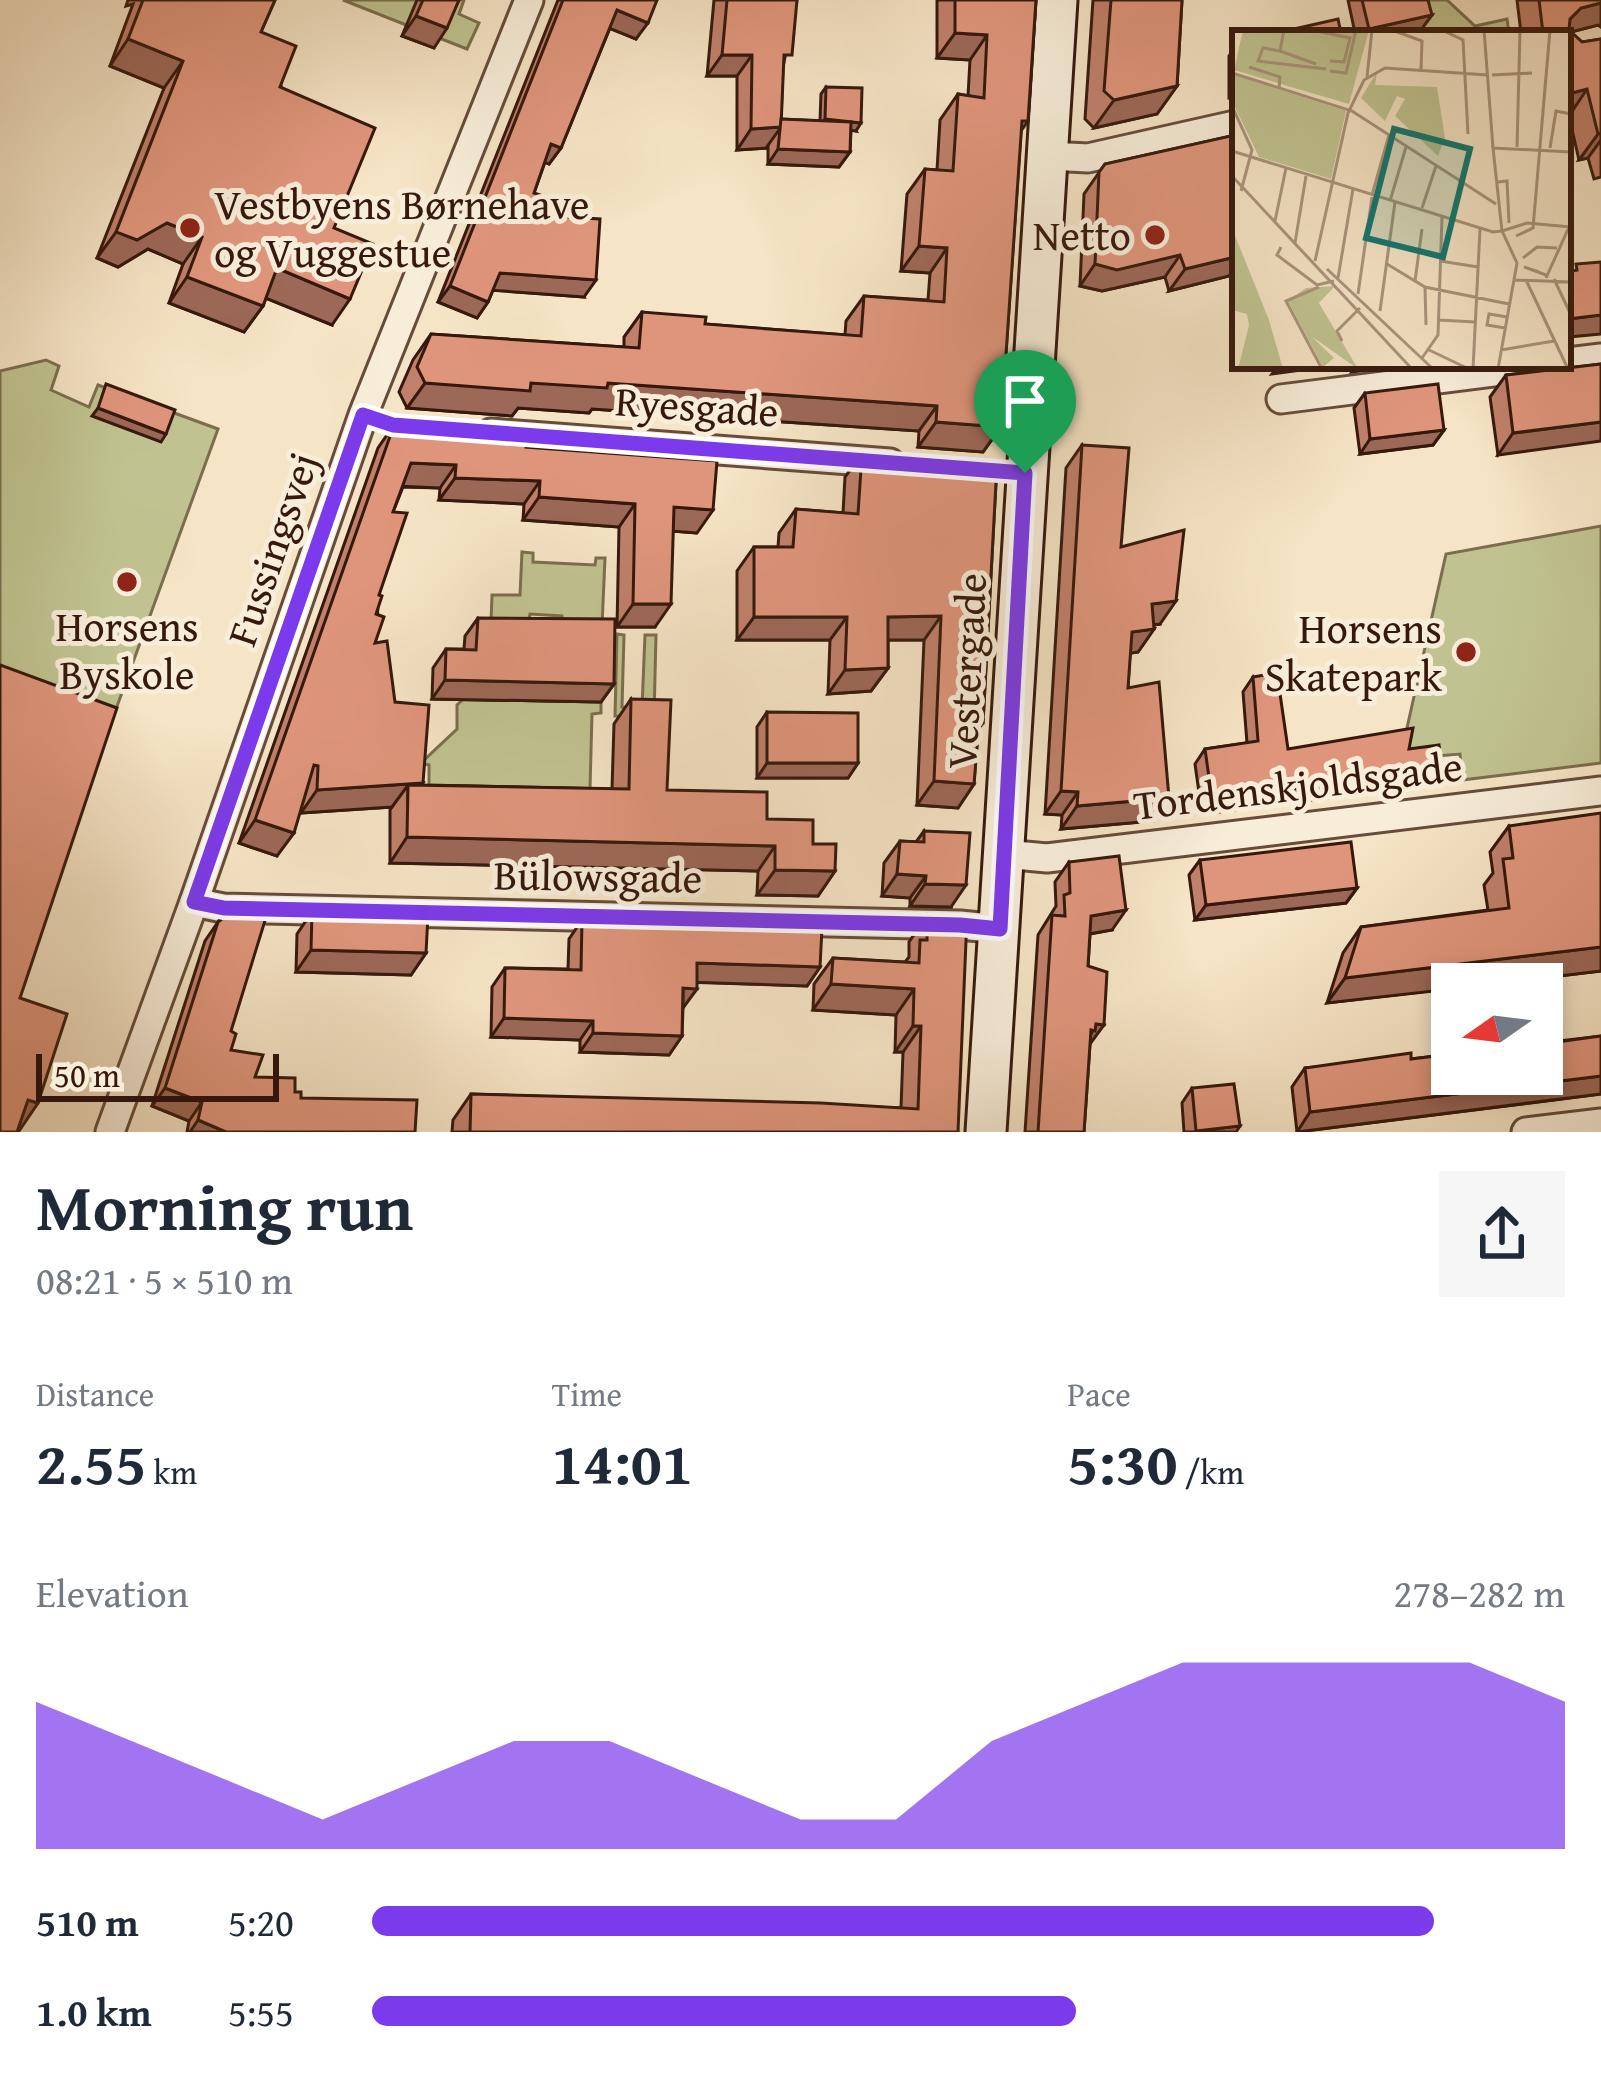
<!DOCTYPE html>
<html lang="en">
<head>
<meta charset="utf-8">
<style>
	:root { --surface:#fff; --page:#f6f6f7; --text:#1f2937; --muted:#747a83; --accent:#7c3aed }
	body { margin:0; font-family:"Gentium Book Plus",serif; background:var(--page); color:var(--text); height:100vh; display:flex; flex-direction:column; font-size:45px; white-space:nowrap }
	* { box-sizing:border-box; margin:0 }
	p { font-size:39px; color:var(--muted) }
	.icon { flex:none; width:66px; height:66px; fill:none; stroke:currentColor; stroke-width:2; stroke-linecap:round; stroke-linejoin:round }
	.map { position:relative; height:1132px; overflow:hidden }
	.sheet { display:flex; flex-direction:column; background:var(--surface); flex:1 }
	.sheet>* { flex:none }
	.needle { width:78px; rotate:256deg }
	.buttons { position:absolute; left:1431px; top:963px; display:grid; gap:24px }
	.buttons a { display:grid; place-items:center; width:132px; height:132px; border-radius:0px; background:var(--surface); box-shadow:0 6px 18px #0003; font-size:60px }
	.scale { position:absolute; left:36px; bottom:30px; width:243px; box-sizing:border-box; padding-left:12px; border:6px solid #36190c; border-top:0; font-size:33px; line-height:42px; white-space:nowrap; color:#36190c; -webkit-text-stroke:9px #f8edd9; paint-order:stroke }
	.pin { position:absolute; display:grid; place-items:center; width:102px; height:102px; color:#fff; margin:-123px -51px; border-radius:50% 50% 50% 0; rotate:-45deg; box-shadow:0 0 12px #0007 }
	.pin .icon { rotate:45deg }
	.round { display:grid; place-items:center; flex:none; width:126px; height:126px; border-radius:0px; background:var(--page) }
	.overview { display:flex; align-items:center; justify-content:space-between; height:204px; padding:0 36px }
	h1 { font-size:66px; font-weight:800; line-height:90px }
	.stats { display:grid; grid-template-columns:repeat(3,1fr); gap:18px; height:204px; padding:12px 36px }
	.stats div { display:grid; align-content:center }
	.stats b { font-size:60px; font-weight:800 }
	.stats small { font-size:33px; font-weight:400 }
	.stats p { font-size:33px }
	.chart { height:336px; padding:24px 36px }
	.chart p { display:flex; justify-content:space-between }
	.chart svg { width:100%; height:216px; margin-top:12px; fill:var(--accent); opacity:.7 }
	ul { padding:0 36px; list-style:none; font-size:39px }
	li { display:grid; grid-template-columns:192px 144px 1fr; align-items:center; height:90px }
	li i { height:30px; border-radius:15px; background:var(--accent) }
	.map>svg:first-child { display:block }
	.green { fill:#c0c391; stroke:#7b6e4e; stroke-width:3 }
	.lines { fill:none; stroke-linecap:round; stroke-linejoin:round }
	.minor-casing { stroke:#664c3a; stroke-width:33 }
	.secondary-casing { stroke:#36190c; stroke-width:45 }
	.minor { stroke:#f8edd9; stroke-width:27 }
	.secondary { stroke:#f8edd9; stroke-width:39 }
	.wall { fill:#c0806b; stroke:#36190c; stroke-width:3 }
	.shaded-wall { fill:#9c6857; stroke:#36190c; stroke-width:3 }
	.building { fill:#df957c; stroke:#36190c; stroke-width:3 }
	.route-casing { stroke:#fff; stroke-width:24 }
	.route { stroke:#7c3aed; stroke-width:15 }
	.poi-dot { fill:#8f2418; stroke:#f8edd9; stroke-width:4.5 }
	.labels { text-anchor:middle; stroke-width:10; stroke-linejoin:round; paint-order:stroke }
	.poi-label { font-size:42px; fill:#36190c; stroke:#f8edd9; text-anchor:end }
	.street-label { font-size:42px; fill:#36190c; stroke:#f8edd9 }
	.inset-road { fill:none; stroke:#a9937b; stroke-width:3 }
	.view { fill:#0f766e; fill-opacity:0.15; stroke:#0f766e; stroke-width:6 }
	.inset-edge { fill:none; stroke:#36190c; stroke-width:6 }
</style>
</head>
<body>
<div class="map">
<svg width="1601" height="1132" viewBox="0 0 1601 1132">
	<rect width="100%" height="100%" fill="#f5e4c5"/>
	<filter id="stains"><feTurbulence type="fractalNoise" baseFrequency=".00167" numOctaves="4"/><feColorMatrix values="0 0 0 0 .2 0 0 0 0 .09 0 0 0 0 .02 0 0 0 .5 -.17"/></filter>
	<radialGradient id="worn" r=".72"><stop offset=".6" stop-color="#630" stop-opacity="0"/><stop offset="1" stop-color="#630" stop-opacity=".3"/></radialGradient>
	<!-- green -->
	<g class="green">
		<polygon points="343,0 464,0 459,14 479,23 467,49"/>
		<polygon points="1414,0 1447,0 1475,26 1507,19 1509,33 1407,33"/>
		<polygon points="46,360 59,366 51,390 89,407 98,385 218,429 112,720 0,700 0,371"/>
		<polygon points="1601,526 1601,763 1462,780 1460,754 1400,759 1446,554"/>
		<polygon points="522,552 533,553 533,562 595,565 596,558 605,558 602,626 563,625 562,616 530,614 528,624 491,622 492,595 520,595"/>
		<polygon points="617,634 624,635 622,707 642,708 645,635 656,635 654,717 615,716"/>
		<polygon points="487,678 487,700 601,702 601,713 592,714 590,789 429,785 429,765 421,763 457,729 457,705"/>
	</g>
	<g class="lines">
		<defs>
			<g id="minor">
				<polyline points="1048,156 1088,158 1235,125"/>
				<polyline points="1568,362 1601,358"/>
				<polyline points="1281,399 1540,366"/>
				<polyline points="491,433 890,463"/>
				<polyline points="1004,854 1047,858 1601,791"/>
				<polyline points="194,902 223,908 960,925 1000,929"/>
				<polyline points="110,1132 194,902 363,415 529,0"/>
				<polyline points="1526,1132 1601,1123"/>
			</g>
			<polyline id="secondary" points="986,1132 1057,0"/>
		</defs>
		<!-- minor casing -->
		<use href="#minor" class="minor-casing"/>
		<!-- secondary casing -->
		<use href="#secondary" class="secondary-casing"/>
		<!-- minor -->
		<use href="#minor" class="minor"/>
		<!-- secondary -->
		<use href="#secondary" class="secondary"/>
	</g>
	<!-- wall -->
	<g class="wall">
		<polygon points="128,0 275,0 261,32 334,228 332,325 266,298 263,306 244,332 169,303 183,264 148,249 118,267 97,258 164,88 110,66 133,4 126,6"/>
		<polygon points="417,0 459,0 434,48 402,36"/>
		<polygon points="558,0 657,0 636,39 610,28 561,148 549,164 545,162 534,193 532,215 584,297 493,290 488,302 477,318 438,302"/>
		<polygon points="714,0 797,0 783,67 781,119 820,121 821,94 826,87 856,131 851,130 850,152 839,167 768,164 768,145 766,148 737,150 737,76 707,76"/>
		<polygon points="937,0 1036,0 1028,121 1021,131 1001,427 983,452 918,447 919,431 592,409 589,413 518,408 512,416 407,408 399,392 413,360 431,334 624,347 624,337 642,312 705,324 845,335 846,321 864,296 928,300 930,273 901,271 907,194 925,169 937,170 940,120 958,94 968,96 970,60 937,58"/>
		<polygon points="1093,0 1182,0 1177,86 1157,114 1094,128 1085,119"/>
		<polygon points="1348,0 1428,0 1421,30 1407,33 1355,33"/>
		<polygon points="1517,0 1601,0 1601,27 1598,25 1571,32 1582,42 1601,39 1601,177 1594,179 1588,158 1579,160 1569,116 1568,33 1521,33"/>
		<polygon points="1235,47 1235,97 1229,98 1229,56"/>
		<polygon points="1235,135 1235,268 1229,276 1169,291 1165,277 1102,291 1080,286 1084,194 1105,164"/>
		<polygon points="1601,364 1498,455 1490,397 1506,375"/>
		<polygon points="1365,393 1444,430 1433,445 1360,454 1354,408"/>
		<polygon points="394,425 526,447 697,533 673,531 655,627 617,627 619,527 523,520 524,504 439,500 440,488 403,487 393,512 379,595 375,643 422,785 612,789 614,724 631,699 667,790 767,819 813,844 835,871 818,896 757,895 758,871 390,863 390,810 392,807 301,813 301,809 277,856 239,843 378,448"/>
		<polygon points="1082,445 1121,547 1160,624 1154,625 1154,629 1138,652 1130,653 1128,688 1153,821 1061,829 1062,815 1045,814 1066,468"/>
		<polygon points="862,454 997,464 983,723 978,730 974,784 958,808 917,805 924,640 888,640 888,668 871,691 828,694 830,640 737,640 737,571 754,547 778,547 779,533 796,509 843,513 845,477"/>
		<polygon points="478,618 614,684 601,702 432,699 433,668 446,649 464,649 465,636"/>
		<polygon points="1253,677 1288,749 1409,749 1432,784 1202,814 1195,764 1205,749 1247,743 1243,692"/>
		<polygon points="767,712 858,763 848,778 757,778 757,727"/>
		<polygon points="1509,826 1601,971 1327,1003 1343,953 1361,927 1488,910 1484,885 1493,873 1490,852"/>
		<polygon points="924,831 951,907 910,906 910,898 882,896 884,863 900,841 916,842"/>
		<polygon points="1200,860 1357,888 1346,903 1195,920 1189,875"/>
		<polygon points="1069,862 1112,930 1090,934 1088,966 1090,1044 1084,1132 1025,1132 1038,935 1056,906 1055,882"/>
		<polygon points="312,912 426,953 411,975 296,972 297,934"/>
		<polygon points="927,916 958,1132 452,1132 453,1120 471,1094 901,1108 903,1052 895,1052 896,1015 813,1010 814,984 833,958 905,962 909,957 909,942"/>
		<polygon points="582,920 820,967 807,986 697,982 683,1008 682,1036 669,1055 580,1052 580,1040 491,1037 492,987 505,968 568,969 569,939"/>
		<polygon points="218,922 231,1050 255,1077 295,1092 301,1098 415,1132 187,1132 189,1121 152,1106 205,941"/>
		<polygon points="1601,1036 1601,1094 1297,1132 1292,1087 1305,1068 1411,1059"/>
		<polygon points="1192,1088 1236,1132 1184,1132 1182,1103"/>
	</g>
	<!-- shaded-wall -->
	<g class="shaded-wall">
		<polygon points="1601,3 1601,27 1598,25 1567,33 1570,19 1581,8"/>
		<polygon points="617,10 648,23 636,39 606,27"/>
		<polygon points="1432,15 1421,30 1407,33 1366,33 1369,29"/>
		<polygon points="416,16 447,28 434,48 402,36"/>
		<polygon points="955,33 987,35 970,60 937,58"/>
		<polygon points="128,39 183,61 164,88 110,66"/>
		<polygon points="722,55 752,55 737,76 707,76"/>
		<polygon points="1177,86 1157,114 1094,128 1114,100"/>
		<polygon points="1587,89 1569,116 1568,116 1568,94"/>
		<polygon points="825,119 861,123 856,131 820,127"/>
		<polygon points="781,127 766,148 737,150 751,129"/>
		<polygon points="1601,133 1601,140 1588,158 1579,160 1598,134"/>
		<polygon points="551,144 561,148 549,164 540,160"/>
		<polygon points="778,149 850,152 839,167 768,164"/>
		<polygon points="167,223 202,237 183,264 148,249 118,267 97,258 116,232"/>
		<polygon points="919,246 947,248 930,273 901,271"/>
		<polygon points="1180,255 1165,277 1102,291 1080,286 1095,264"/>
		<polygon points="1235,257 1235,268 1229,276 1169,291 1185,269"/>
		<polygon points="277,268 350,299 332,325 258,295"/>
		<polygon points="500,273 596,280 584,297 488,290"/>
		<polygon points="187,277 263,306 244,332 169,303"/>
		<polygon points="450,286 488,302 477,318 438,302"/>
		<polygon points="1601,315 1601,334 1568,337 1568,319"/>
		<polygon points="1278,366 1331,366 1272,374"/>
		<polygon points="1356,366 1393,366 1352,372"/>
		<polygon points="425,383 608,383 937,406 919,431 592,409 589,413 518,408 512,416 407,408"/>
		<polygon points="98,408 166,434 161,442 92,416"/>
		<polygon points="936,422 1001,427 983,452 918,447"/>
		<polygon points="1601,422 1601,441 1498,455 1513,433"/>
		<polygon points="1444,430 1433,445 1360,454 1370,439"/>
		<polygon points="411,463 456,465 440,488 395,486"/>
		<polygon points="455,478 540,481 524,504 439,500"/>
		<polygon points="539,497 635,504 619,527 523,520"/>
		<polygon points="674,507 713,510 697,533 657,530"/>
		<polygon points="1176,601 1160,624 1135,627 1152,604"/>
		<polygon points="633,604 671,604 655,627 617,627"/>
		<polygon points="941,616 924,640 871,640 888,617"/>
		<polygon points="754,617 847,617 830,640 737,640"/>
		<polygon points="1154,629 1138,652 1116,656 1132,632"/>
		<polygon points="888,668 871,691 828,694 845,670"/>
		<polygon points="445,680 614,684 601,702 432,699"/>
		<polygon points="767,763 858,763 848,778 757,778"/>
		<polygon points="1442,769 1432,784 1202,814 1212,799"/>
		<polygon points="934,781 974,784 958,808 917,805"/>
		<polygon points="423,783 408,805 408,785 392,807 301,813 317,790"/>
		<polygon points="1061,791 1078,792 1062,815 1045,814"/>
		<polygon points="1169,798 1153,821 1061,829 1077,806"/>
		<polygon points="255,820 294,833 277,856 239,843"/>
		<polygon points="407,837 775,846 758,871 390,863"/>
		<polygon points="775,870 835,871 818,896 757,895"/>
		<polygon points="897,874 926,876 910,898 882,896"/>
		<polygon points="925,884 966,885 951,907 910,906"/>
		<polygon points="1357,888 1346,903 1195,920 1206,905"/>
		<polygon points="1126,910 1112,930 1077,936 1091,916"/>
		<polygon points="1601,947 1601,971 1492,984 1452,984 1452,989 1327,1003 1345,978"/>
		<polygon points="311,950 426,953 411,975 296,972"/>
		<polygon points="697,963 820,967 807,986 684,982"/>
		<polygon points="831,984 914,989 896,1015 813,1010"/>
		<polygon points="683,988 697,989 683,1008"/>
		<polygon points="504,1018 593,1021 580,1040 491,1037"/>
		<polygon points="1096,1024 1104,1025 1090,1044 1086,1044"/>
		<polygon points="913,1026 921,1026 903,1052 895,1052"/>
		<polygon points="593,1033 682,1036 669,1055 580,1052"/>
		<polygon points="1601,1076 1601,1094 1297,1132 1310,1112"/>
		<polygon points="165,1088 202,1102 189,1121 152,1106"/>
		<polygon points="28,1100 38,1103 19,1131 8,1128"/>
		<polygon points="198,1120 226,1132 190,1132"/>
		<polygon points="1240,1126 1236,1132 1195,1132 1196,1131"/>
	</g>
	<!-- building -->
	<g class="building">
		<polygon points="143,0 275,0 261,32 296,46 280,87 375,128 334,228 373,244 350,299 277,268 263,306 187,277 202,237 167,223 137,240 116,232 183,61 128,39"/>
		<polygon points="423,0 459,0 447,28 416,16"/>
		<polygon points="563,0 657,0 648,23 617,10 561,148 551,144 534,193 540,195 532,215 600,219 596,280 500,273 488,302 450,286"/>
		<polygon points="727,0 797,0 792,55 784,55 781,127 751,129 752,55 722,55"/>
		<polygon points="955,0 1036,0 1028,121 1022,121 1001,427 936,422 937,406 608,383 607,388 531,383 530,391 425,383 417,367 431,334 639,348 642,312 706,317 705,324 861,336 864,296 944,302 947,248 919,246 925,169 953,171 958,94 984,98 987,35 955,33"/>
		<polygon points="1111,0 1182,0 1177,86 1114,100 1104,91"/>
		<polygon points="1362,0 1428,0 1432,15 1369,29"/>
		<polygon points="1539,0 1601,0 1601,3 1581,8 1570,19 1569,30 1582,42 1601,39 1601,133 1598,134 1587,89 1568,94 1568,33 1543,33"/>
		<polygon points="1338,19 1341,33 1276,33"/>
		<polygon points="826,87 862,88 861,123 825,119"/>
		<polygon points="781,119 851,122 850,152 778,149"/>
		<polygon points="1235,135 1235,257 1185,269 1180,255 1117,270 1095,264 1099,172 1105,164"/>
		<polygon points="1601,262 1601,315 1568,319 1568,272 1577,270 1576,264"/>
		<polygon points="1601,364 1601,422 1513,433 1506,375"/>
		<polygon points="106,384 175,410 166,434 98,408"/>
		<polygon points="1438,384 1444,430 1370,439 1365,393"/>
		<polygon points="402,421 527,429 526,447 717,461 713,510 674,507 671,604 633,604 635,504 539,497 540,481 455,478 456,465 411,463 393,512 407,513 379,595 382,596 376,614 384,617 375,643 387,641 395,702 429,705 423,783 317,790 318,766 314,765 294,833 255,820 394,425"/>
		<polygon points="1082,445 1129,448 1121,547 1184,530 1176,601 1152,604 1154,629 1132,632 1128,688 1159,682 1169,798 1077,806 1078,792 1061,791"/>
		<polygon points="862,454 997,464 983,723 979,723 974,784 934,781 941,616 888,617 888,668 845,670 847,617 754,617 754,547 793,547 796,509 858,514"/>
		<polygon points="478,618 615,619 614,684 445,680 446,649 476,650"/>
		<polygon points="0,665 117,708 20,998 67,1014 38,1103 28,1100 17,1132 0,1132"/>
		<polygon points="1277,673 1288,749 1413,728 1409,749 1439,745 1442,769 1212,799 1205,749 1258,741 1253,677"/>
		<polygon points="631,699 671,700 667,790 767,792 767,819 813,820 813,844 836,844 835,871 775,870 775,846 407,837 408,785 629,789"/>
		<polygon points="767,712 858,713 858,763 767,763"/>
		<polygon points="1601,813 1601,947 1345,978 1361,927 1509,908 1503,859 1513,858 1509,826"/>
		<polygon points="924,831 970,833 966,885 925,884 926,876 897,874 900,841 924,842"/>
		<polygon points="1351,842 1357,888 1206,905 1200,860"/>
		<polygon points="1119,856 1126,910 1091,916 1088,966 1107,972 1104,1025 1096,1024 1095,1031 1091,1030 1084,1132 1038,1132 1052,915 1065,916 1064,895 1070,893 1069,862"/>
		<polygon points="312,912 428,915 426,953 311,950"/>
		<polygon points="267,914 231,1031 236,1034 231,1050 263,1055 255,1077 295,1078 295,1092 301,1092 301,1098 417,1100 415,1132 226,1132 198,1120 202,1102 165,1088 218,922 227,915"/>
		<polygon points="927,916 967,917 958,1132 470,1132 471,1094 821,1103 918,1109 921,1026 913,1026 914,989 831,984 833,958 919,963 920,940 927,940"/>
		<polygon points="582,920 822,928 820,967 697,963 697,989 683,988 682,1036 593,1033 593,1021 504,1018 505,968 581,970"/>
		<polygon points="1601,1036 1601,1076 1310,1112 1305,1068 1411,1053 1411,1059 1452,1054 1452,1074 1542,1074 1542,1044"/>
		<polygon points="1234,1084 1240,1126 1196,1131 1192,1088"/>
	</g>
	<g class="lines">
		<defs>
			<polygon id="route" points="363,415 393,425 1025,473 1000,929 960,925 224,908 194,902"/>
		</defs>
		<!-- route casing -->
		<use href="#route" class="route-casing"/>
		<!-- route -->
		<use href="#route" class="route"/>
	</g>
	<!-- markers -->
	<g class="poi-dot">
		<circle cx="190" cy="228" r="12"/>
		<circle cx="1155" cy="235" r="12"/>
		<circle cx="127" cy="582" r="12"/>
		<circle cx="1466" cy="652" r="12"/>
	</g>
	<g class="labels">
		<!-- poi labels -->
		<g class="poi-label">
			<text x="214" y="219" text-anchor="start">Vestbyens Børnehave<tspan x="214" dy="48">og Vuggestue</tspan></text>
			<text x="1131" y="250">Netto</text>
			<text x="127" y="641" text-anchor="middle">Horsens<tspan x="127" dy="48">Byskole</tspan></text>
			<text x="1442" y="643">Horsens<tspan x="1442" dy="48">Skatepark</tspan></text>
		</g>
		<!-- street labels -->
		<g class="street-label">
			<text transform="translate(697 406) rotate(4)" y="15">Ryesgade</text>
			<text transform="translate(272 549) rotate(-71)" y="15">Fussingsvej</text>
			<text transform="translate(966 671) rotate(-87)" y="15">Vestergade</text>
			<text transform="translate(1298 785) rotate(-7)" y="15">Tordenskjoldsgade</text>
			<text transform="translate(598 876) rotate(1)" y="15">Bülowsgade</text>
		</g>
	</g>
	<!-- overview -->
	<g transform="translate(1232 30)">
		<rect width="339" height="339" fill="#f5e4c5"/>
		<path d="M 11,0 L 137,0 L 117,74 L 2,40 ZM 145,42 L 143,55 L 205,57 L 213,108 L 206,126 L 163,86 L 173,69 L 165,66 L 153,91 L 129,68 ZM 2,45 L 114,81 L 99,149 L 27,127 L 0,71 ZM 0,198 L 37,290 L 51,339 L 6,339 L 17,295 L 15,284 L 0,280 ZM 103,256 L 87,273 L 126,339 L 79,306 L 102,328 L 91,337 L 56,271 L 74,258 Z" fill="#c0c391"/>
		<path class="inset-road" d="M 52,0 L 48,21 L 84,34M 160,0 L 190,11 L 189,40M 210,0 L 231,10 L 236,104M 252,0 L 261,118M 89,2 L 118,8 L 112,32 L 98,31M 48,21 L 31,18 L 26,31 L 94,39M 17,37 L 48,47 L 47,58M 98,41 L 114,43 L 124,0M 0,43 L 120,81 L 264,174M 260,45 L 300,43M 135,47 L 140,0M 0,76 L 20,120 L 9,161M 285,117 L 288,0M 318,118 L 324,81 L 339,84M 0,121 L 261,202 L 270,201 L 261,118 L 339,122M 0,146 L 180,339M 266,152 L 275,151 L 277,193M 140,165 L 157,105M 158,171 L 174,117M 190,178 L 204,136M 43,191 L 54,138M 284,206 L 301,198 L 318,0M 63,213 L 74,146M 49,217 L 45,225 L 85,255 L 102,251M 291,228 L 305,217 L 325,218M 83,231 L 116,83 L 132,50 L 153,38 L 256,45M 208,231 L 246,237M 155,234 L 193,257 L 277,274M 95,239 L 201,339M 307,242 L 292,237 L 314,245M 106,248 L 121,159M 314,248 L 337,197M 322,249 L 339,285M 282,250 L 339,252M 294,250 L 336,339M 183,251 L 190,199M 87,257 L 54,271 L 90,339M 193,257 L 194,295M 126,264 L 140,167M 148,281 L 163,172M 207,290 L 243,292M 273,298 L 255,295 L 257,284 L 275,287M 110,311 L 105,301 L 128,278M 197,320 L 237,339M 269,320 L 322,311M 190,328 L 206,305 L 210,187M 241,339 L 248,199M 266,339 L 285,233 L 270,201 L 295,193 L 339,197"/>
		<path class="view" d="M 162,99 L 238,119 L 211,227 L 134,208 Z"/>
		<rect width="339" height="339" class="inset-edge"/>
	</g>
	<rect width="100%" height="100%" filter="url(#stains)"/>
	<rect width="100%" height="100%" fill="url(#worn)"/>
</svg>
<div class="buttons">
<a><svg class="needle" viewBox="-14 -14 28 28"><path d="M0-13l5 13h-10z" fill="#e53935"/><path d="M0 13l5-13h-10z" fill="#747a83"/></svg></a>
</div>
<div class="scale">50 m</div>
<div class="pin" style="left:1025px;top:473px;background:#1e9e55"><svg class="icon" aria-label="arrive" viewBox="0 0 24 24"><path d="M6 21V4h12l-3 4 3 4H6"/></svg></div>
</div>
<section class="sheet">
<div class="overview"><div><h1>Morning run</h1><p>08:21 · 5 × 510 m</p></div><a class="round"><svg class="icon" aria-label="share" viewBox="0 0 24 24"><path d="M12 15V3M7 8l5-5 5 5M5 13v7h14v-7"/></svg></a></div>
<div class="stats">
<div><p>Distance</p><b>2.55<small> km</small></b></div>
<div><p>Time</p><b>14:01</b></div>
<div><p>Pace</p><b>5:30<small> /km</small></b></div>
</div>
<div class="chart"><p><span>Elevation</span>278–282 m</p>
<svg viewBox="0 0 160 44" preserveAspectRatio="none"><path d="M0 44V14L10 22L20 30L30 38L40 30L50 22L60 22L70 30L80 38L90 38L100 22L110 14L120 6L130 6L140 6L150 6L160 14V44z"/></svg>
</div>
<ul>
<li><b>510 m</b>5:20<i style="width:89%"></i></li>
<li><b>1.0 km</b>5:55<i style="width:59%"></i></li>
</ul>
</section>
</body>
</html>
